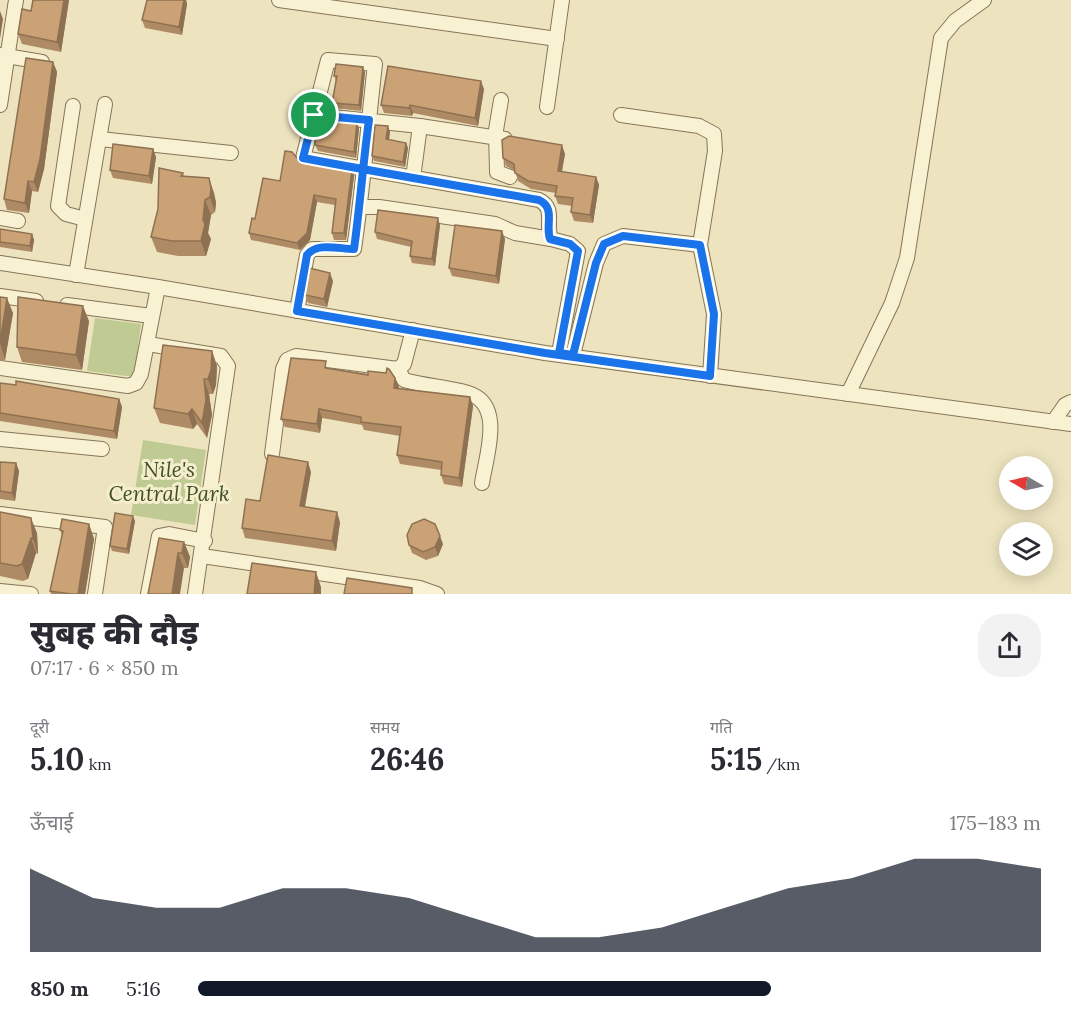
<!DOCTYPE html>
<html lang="hi">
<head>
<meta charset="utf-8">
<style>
	:root { --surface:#fff; --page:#f2f2f3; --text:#2b2b33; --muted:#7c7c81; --accent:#111827 }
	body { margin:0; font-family:Lora,"Noto Sans Devanagari",serif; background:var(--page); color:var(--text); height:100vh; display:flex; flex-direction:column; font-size:22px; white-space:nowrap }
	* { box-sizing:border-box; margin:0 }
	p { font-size:20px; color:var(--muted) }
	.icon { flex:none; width:33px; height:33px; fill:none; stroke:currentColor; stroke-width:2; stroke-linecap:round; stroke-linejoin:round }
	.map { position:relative; height:594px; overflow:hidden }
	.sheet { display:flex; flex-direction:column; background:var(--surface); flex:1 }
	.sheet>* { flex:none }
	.needle { width:39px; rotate:279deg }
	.fabs { position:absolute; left:999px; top:456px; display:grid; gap:12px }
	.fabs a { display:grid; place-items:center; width:54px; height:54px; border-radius:50%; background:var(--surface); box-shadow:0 3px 15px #0003; font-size:30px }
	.pin { position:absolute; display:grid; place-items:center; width:51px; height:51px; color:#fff; margin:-26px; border:3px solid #fff; border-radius:50%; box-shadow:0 2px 6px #0007 }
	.round { display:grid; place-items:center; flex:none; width:63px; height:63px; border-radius:24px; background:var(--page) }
	.summary { display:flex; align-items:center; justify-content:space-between; height:102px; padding:0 30px }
	h1 { font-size:33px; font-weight:800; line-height:45px }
	.stats { display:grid; grid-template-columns:repeat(3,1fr); gap:9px; height:102px; padding:6px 30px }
	.stats div { display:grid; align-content:center }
	.stats b { font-size:30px; font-weight:800 }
	.stats small { font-size:16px; font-weight:400 }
	.stats p { font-size:16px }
	.chart { height:168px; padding:12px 30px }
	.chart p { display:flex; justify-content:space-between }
	.chart svg { width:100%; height:108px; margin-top:6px; fill:var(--accent); opacity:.7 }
	ul { padding:0 30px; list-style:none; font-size:20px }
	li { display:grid; grid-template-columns:96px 72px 1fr; align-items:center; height:45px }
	li i { height:15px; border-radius:8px; background:var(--accent) }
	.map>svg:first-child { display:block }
	.green { fill:#bfcb93 }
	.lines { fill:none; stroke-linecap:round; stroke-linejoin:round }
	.minor-casing { stroke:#867558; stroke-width:16 }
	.minor { stroke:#f8f1d2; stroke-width:14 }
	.wall { fill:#af8b65 }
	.shaded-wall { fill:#8e7152 }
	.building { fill:#cba275; stroke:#8e7152; stroke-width:1.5 }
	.route-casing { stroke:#fff; stroke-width:12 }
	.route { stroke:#1a73e8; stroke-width:8 }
	.labels { text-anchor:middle; stroke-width:6; stroke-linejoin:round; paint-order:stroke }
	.park-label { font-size:21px; font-style:italic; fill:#415123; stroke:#f5eece }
</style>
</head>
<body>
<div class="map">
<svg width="1071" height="594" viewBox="0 0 1071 594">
	<rect width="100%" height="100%" fill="#ede4bf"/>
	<!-- green -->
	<g class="green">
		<polygon points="95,318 141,324 134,377 87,371"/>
		<polygon points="143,440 206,450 195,525 131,515"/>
	</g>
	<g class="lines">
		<defs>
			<g id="minor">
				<polyline points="279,0 557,39"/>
				<polyline points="0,55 42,62"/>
				<polyline points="501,100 496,130 497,172 510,177"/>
				<polyline points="0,105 16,0"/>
				<polyline points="73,106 58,206 66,214 85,219"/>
				<polyline points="547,107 562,0"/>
				<polyline points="314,115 420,126 505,139"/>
				<polyline points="100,139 231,153"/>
				<polyline points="413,178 420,126"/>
				<polyline points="360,207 379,207 495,224 515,233 551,239"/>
				<polyline points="0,218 18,221"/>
				<polyline points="700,245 714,314 710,376"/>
				<polyline points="0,263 158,287 545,353 1071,424"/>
				<polyline points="76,275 105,104"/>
				<polyline points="0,296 36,301"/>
				<polyline points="67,305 151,316"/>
				<path d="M 297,311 L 307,255 L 312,249 L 354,249 C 363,188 368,126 375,64 L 328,60 L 303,158 L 539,200 C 556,208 545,225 551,239 L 570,244 L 578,251 L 559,353"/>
				<polyline points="148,344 221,356 228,366 195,594"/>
				<polyline points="573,355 596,263 604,244 623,236 700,245 715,151 714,134 699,126 621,115"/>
				<polyline points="0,368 128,386 136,383 141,374 158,287"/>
				<path d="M 398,369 L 404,380 C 425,386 447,387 468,393 C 505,404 486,456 482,483"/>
				<polyline points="848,394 892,303 907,258 941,38 955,21 984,0"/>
				<polyline points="1053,422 1065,405 1071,402"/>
				<polyline points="0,439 102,449"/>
				<polyline points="272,454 283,369 287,360 296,356 398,369 404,364 413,330"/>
				<polyline points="0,514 105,527 95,594"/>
				<polyline points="202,556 420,588 437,594"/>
				<polyline points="0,591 31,594"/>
				<polyline points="148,594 159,536 169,534 205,541"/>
			</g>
		</defs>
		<!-- minor casing -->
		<use href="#minor" class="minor-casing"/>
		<!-- minor -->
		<use href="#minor" class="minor"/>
	</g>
	<!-- wall -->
	<g class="wall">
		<polygon points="33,0 69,0 61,52 22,44 18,34 31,11"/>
		<polygon points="147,0 186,0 187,4 182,35 145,28 142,20"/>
		<polygon points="53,62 57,72 44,169 38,192 32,191 29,213 7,210 4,199"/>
		<polygon points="365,72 361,111 334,108 332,103 336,81 334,76"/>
		<polygon points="484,89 478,126 413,113 412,116 384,113 381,105"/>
		<polygon points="359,129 356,158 318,151 315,145"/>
		<polygon points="390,132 389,140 406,143 408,148 405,167 374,161 372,156"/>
		<polygon points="153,149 156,157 152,184 113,178 110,170"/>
		<polygon points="565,154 562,172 596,177 599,185 593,223 574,221 571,212 572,206 558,204 555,196 556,193 531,189 518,181 515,171 506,166 503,158"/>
		<polygon points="352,169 354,176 346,240 334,240 332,233 335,205 317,202 310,240 300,250 251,240 249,233 255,219 280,181"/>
		<polygon points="183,173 184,176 214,193 216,203 215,212 211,215 208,233 211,239 206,256 178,256 157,252 151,237"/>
		<polygon points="440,225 435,266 412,263 410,256 411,247 377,239 375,232"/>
		<polygon points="0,229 32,234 34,240 32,252 0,247"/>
		<polygon points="505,239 499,284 452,276 449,268"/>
		<polygon points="333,281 327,307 308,303 305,295"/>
		<polygon points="0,297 13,313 5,360 0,361"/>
		<polygon points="89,321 82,370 22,362 17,347"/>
		<polygon points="212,351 217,366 216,385 213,394 209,394 212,415 207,438 197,424 193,429 160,423 154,408"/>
		<polygon points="328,368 395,378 398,389 470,397 473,406 462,487 444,484 441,475 441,470 400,464 397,455 400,436 364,430 362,425 322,418 320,433 285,427 281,419"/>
		<polygon points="0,383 119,399 122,407 117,439 0,421"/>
		<polygon points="0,462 16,463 19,471 15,501 0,499"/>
		<polygon points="311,472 305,507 340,522 336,551 245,538 242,528 260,501"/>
		<polygon points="0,512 37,533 38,554 36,553 28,579 23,581 0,576"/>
		<polygon points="135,521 129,554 112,551 110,546"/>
		<polygon points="89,524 94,539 85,594 51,594 50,591 62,535 60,530"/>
		<polygon points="159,538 184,542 190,557 188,568 184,568"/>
		<polygon points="443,544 438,556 426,560 412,553 409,545"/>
	</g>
	<!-- shaded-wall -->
	<g class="shaded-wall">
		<polygon points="64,0 69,0 61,52 57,42"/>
		<polygon points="184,0 186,0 187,4 182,35 179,27"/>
		<polygon points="0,11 3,19 0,39"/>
		<polygon points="53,62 57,72 44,169 38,192 34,182"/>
		<polygon points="363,67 365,72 361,111 359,105"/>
		<polygon points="481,81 484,89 478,126 475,118"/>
		<polygon points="410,105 413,113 412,116 409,108"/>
		<polygon points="357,122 359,129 356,158 354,152"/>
		<polygon points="388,126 390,132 388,145 386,139"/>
		<polygon points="406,143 408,148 405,167 403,162"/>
		<polygon points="562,145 565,154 560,179 558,171"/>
		<polygon points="153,149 156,157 152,184 149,176"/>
		<polygon points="352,169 354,176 346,240 344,233"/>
		<polygon points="596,177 599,185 593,223 590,215"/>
		<polygon points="209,178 214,193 216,203 215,212 210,197"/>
		<polygon points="28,181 32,191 29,213 25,203"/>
		<polygon points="314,195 317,202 310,240 300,250 297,243"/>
		<polygon points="205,200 211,215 208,233 211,239 206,256 201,241"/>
		<polygon points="438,218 440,225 435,266 432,259"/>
		<polygon points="502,231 505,239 499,284 496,276"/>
		<polygon points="32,234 34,240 32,252 30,246"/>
		<polygon points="330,273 333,281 327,307 324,299"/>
		<polygon points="7,298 13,313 5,360 0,343"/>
		<polygon points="83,306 89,321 82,370 76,355"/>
		<polygon points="212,351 217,366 216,385 213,394 208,379"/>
		<polygon points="395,378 399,387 397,397 394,388"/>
		<polygon points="204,379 209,394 212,415 207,438 202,423"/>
		<polygon points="470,397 473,406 462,487 459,478"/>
		<polygon points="119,399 122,407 117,439 114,431"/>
		<polygon points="192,409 197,424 193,429 188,414"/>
		<polygon points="319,409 322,418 320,433 317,424"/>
		<polygon points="308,462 311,472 303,516 300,506"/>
		<polygon points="16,463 19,471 15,501 12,493"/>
		<polygon points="337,512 340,522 336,551 332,541"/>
		<polygon points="133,516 135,521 129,554 127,549"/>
		<polygon points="31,518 37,533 38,554 33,539"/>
		<polygon points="89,524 94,539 85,594 78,594"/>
		<polygon points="440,536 443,544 438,556 435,547"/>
		<polygon points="31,538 36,553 28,579 22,564"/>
		<polygon points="184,542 190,557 188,568 182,553"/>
		<polygon points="178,553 184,568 180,594 172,594"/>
		<polygon points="316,572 321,587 321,594 314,594"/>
	</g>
	<!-- building -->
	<g class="building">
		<polygon points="33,0 64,0 57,42 18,34 22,9 31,11"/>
		<polygon points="147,0 184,0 179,27 142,20"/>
		<polygon points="26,58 53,62 40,159 34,182 28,181 25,203 4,199"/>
		<polygon points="336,64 363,67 359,105 332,103 337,76 334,76"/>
		<polygon points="388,66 481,81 475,118 410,105 409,108 381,105"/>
		<polygon points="318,118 357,122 354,152 315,145"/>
		<polygon points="375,125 388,126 386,139 406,143 403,162 372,156"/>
		<polygon points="509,136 562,145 558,171 596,177 590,215 571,212 573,198 555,196 557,186 528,181 515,173 514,164 503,158 502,140"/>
		<polygon points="113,144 153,149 149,176 110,170"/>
		<polygon points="285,151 292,152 299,160 352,169 344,233 332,233 336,199 314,195 307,233 297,243 249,233 252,218 255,219 263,178 280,181"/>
		<polygon points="159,168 183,173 181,176 209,178 211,188 210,197 205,200 203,220 205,224 201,241 172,241 151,237 158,209"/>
		<polygon points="378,210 438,218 432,259 410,256 412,241 375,232"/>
		<polygon points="455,225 502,231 496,276 449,268"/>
		<polygon points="0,229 32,234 30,246 0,242"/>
		<polygon points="309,268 330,273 324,299 305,295"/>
		<polygon points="0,297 7,298 0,343"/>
		<polygon points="18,297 83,306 76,355 17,347"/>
		<polygon points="163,345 212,351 211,370 208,379 204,379 206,400 202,423 192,409 188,414 154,408"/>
		<polygon points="291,358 326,361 325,368 368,375 368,371 386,373 387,368 389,369 395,378 394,388 470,397 459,478 441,475 442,462 397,455 401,427 361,422 361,417 319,409 317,424 281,419"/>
		<polygon points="16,381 119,399 114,431 0,413 0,383 16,385"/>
		<polygon points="268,455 308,462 300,506 337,512 332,541 242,528 246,499 260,501"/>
		<polygon points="0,462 16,463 12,493 0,491"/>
		<polygon points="0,512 31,518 33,539 31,538 22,564 17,566 0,563"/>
		<polygon points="115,513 133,516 127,549 110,546"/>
		<polygon points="62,519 89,524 78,594 71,594 50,591 63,531 60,530"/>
		<polygon points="424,519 435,524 440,536 435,547 423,552 409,545 407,535 412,524"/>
		<polygon points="159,538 184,542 182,553 178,553 172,594 148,594"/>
		<polygon points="252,563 316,572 314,594 247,594"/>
		<polygon points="347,578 412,588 412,594 344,594"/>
	</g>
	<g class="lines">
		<defs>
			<path id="route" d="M 314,115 L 369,120 C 363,163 360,206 354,249 C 339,249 317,242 307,255 L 297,311 L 545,353 L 710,376 L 714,314 L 700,245 L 623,236 L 604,244 L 596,263 L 573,355 L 559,353 L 578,251 L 570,244 L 550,239 C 545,225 556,208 539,200 C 461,186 381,173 303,158 L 314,115"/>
		</defs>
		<!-- route casing -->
		<use href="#route" class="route-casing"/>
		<!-- route -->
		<use href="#route" class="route"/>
	</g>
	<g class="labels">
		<!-- park labels -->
		<g class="park-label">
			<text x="169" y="477">Nile's<tspan x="169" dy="24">Central Park</tspan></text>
		</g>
	</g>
</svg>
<div class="fabs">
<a><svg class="needle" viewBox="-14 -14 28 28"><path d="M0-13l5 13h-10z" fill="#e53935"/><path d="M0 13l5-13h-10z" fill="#7c7c81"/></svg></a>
<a><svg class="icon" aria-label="layers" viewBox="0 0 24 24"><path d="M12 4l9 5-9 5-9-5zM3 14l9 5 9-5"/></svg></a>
</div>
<div class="pin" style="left:314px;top:115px;background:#1e9e55"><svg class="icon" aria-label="arrive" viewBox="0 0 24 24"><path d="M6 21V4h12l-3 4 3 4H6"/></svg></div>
</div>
<section class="sheet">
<div class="summary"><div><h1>सुबह की दौड़</h1><p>07:17 · 6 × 850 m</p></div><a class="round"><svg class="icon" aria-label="share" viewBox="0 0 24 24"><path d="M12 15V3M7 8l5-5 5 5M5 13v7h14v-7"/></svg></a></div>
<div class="stats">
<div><p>दूरी</p><b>5.10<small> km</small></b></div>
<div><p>समय</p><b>26:46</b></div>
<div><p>गति</p><b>5:15<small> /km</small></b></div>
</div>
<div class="chart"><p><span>ऊँचाई</span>175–183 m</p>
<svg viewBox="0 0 160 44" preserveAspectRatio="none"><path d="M0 44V10L10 22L20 26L30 26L40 18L50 18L60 22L70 30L80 38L90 38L100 34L110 26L120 18L130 14L140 6L150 6L160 10V44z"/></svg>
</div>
<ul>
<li><b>850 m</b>5:16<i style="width:68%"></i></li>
</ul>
</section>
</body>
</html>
